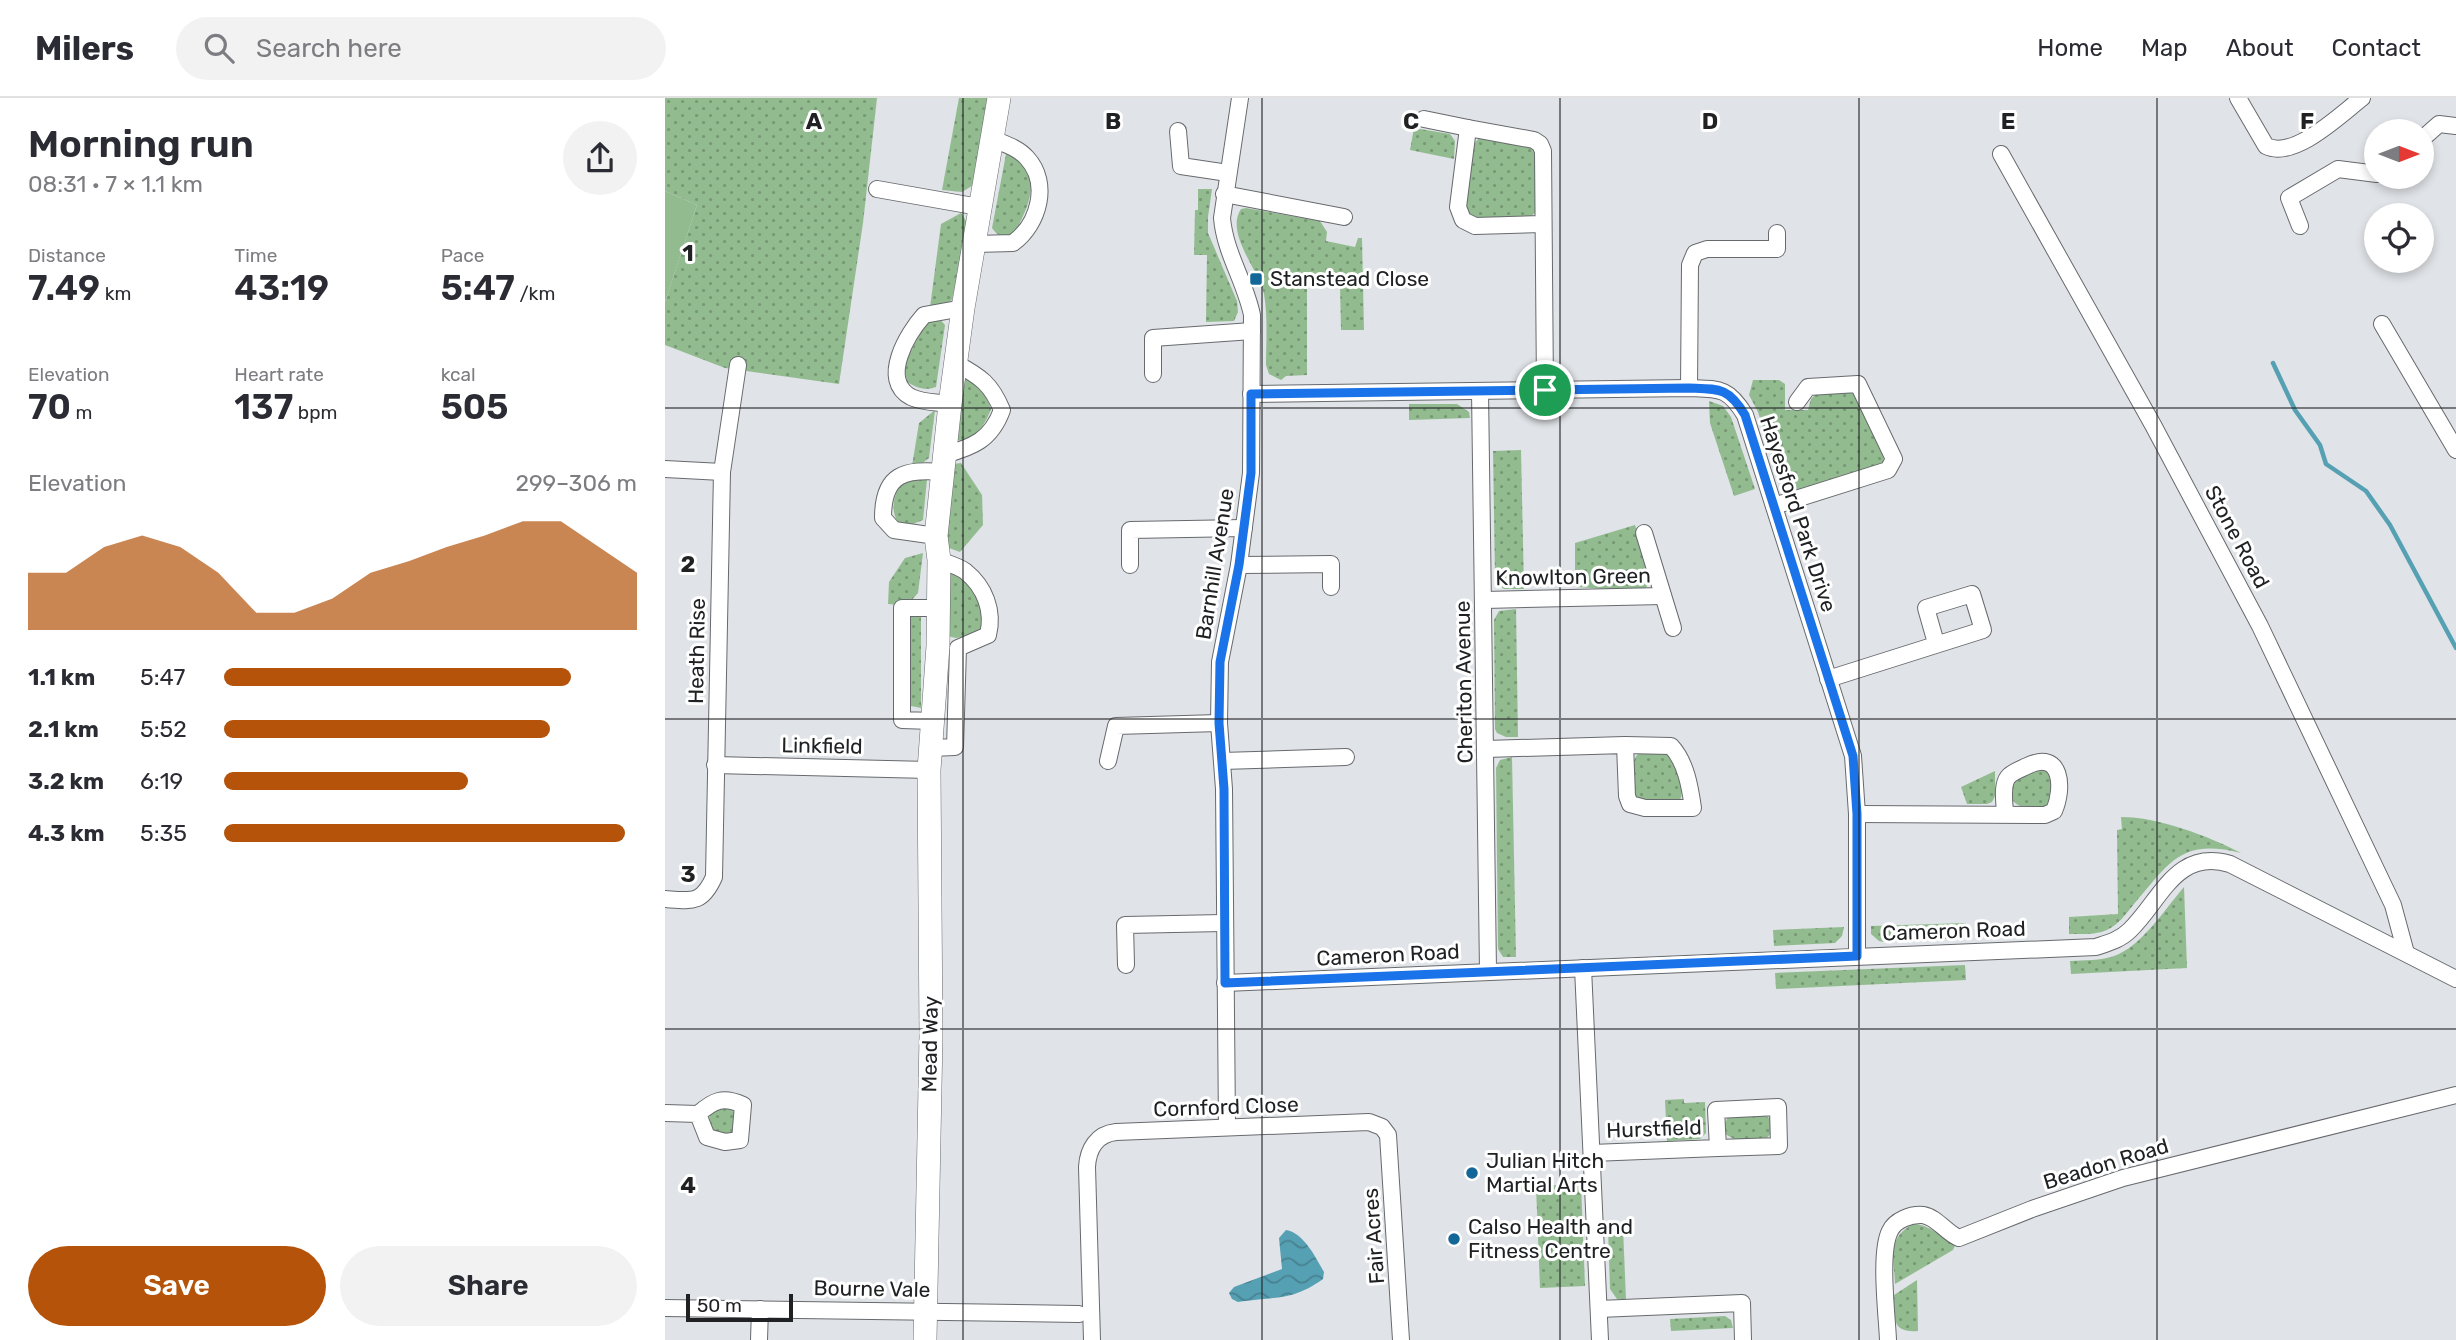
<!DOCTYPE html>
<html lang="en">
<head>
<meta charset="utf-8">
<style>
	:root { --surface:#fff; --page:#f2f2f3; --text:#2b2b33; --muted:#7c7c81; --line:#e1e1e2; --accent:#b45309 }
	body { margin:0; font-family:Rubik,sans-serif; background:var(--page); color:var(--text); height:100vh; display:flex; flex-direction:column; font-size:26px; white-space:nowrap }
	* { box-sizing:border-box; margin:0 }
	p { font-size:23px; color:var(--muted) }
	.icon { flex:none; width:38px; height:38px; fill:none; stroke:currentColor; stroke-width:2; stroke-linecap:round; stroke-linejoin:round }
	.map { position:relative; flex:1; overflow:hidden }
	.drawer { display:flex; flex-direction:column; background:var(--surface); width:665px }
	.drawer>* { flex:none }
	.needle { width:46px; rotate:90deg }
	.fabs { position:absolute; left:1699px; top:21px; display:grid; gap:14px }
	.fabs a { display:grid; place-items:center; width:70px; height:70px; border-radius:50%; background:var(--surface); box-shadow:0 4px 10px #0003; font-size:35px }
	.scale { position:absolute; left:21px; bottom:18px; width:107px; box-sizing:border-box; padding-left:7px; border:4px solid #202123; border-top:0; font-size:19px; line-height:24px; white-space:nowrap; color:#202123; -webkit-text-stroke:5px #fff; paint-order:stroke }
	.pin { position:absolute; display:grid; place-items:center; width:60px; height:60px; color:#fff; margin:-30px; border:4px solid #fff; border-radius:50%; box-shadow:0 2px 7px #0007 }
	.round { display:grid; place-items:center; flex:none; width:74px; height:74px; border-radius:37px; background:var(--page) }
	.headline { display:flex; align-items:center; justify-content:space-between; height:119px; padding:0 28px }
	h1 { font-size:38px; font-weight:600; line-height:52px }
	.figures { display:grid; grid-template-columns:repeat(3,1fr); gap:10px; height:119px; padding:7px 28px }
	.figures div { display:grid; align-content:center }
	.figures b { font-size:35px; font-weight:600 }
	.figures small { font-size:19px; font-weight:400 }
	.figures p { font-size:19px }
	.chart { height:196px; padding:14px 28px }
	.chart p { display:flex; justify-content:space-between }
	.chart svg { width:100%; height:126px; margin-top:7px; fill:var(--accent); opacity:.7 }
	.button { display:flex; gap:14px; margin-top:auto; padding:14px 28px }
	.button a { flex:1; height:80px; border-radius:42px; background:var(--accent); color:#fff; font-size:28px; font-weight:600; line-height:80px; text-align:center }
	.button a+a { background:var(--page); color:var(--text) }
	ul { padding:0 28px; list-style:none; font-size:23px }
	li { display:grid; grid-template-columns:112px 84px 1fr; align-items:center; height:52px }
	li i { height:18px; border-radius:9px; background:var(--accent) }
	header { display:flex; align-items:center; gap:42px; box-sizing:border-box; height:98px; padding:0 35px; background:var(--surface); border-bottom:2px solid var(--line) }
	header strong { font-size:33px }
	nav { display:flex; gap:38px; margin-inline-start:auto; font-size:24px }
	.search { width:490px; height:63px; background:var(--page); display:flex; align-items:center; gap:18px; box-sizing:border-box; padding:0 24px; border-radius:38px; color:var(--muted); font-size:26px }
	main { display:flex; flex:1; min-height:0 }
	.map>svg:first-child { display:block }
	.grass { fill:url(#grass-dots) }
	.garden { fill:#92bc90 }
	.water { fill:url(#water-waves) }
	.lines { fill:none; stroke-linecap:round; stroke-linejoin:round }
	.stream { stroke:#56a0b3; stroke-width:4.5 }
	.street-casing { stroke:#676a6d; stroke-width:18 }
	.secondary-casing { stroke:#676a6d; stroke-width:24 }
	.street { stroke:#fff; stroke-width:16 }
	.secondary { stroke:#fff; stroke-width:23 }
	.route-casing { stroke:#fff; stroke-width:14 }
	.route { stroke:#1a73e8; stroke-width:9 }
	.grid { fill:none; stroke:#202123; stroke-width:2; stroke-opacity:0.55 }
	.poi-dot { fill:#136798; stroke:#fff; stroke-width:2.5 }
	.labels { text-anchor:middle; stroke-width:6; stroke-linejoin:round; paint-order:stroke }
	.poi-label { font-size:21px; fill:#202123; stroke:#fff; text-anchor:start }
	.street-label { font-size:21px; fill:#202123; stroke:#fff }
	.grid-label { font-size:23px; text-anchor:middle; font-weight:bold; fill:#202123; stroke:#fff; stroke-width:6; stroke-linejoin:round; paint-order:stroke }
</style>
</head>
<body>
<header>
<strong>Milers</strong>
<div class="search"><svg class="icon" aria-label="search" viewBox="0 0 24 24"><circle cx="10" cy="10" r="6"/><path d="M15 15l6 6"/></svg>Search here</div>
<nav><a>Home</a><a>Map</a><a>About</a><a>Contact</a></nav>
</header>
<main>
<section class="drawer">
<div class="headline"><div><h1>Morning run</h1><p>08:31 · 7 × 1.1 km</p></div><a class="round"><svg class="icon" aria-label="share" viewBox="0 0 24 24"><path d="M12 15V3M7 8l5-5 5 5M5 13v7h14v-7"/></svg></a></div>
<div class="figures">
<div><p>Distance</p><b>7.49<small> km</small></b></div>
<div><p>Time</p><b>43:19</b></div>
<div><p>Pace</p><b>5:47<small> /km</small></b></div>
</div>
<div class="figures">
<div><p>Elevation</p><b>70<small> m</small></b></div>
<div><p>Heart rate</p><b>137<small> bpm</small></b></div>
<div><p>kcal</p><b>505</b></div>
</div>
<div class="chart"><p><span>Elevation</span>299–306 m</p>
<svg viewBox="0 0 160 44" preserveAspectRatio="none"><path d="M0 44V24L10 24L20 15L30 11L40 15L50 24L60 38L70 38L80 33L90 24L100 20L110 15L120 11L130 6L140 6L150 15L160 24V44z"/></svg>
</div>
<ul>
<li><b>1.1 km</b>5:47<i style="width:84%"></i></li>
<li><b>2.1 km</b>5:52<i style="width:79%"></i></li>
<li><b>3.2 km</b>6:19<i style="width:59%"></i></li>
<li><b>4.3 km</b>5:35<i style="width:97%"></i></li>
</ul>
<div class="button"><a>Save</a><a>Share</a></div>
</section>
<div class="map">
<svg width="1791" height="1242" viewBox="0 0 1791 1242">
	<defs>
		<pattern id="grass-dots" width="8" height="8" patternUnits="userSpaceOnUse" patternTransform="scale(1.75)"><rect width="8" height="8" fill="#92bc90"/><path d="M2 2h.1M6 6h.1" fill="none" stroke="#779875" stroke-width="1.8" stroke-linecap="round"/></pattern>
		<pattern id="water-waves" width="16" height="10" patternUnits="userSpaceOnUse" patternTransform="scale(1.75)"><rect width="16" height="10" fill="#56a0b3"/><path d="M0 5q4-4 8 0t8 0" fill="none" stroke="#478291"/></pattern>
	</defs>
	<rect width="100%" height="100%" fill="#e0e3e7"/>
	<!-- grass -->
	<g class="grass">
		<polygon points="0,0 212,0 198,125 174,286 60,270 0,247 0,204 32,107 0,93"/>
		<polygon points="294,0 323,0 310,86 297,94 277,92"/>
		<polygon points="749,30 785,36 790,43 789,61 745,52"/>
		<polygon points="815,39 864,46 871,53 871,114 863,121 806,121 799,109 807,48"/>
		<path d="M 341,56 C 346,58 353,60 356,63 C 377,84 360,117 348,137 C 338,139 333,139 327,130 Z"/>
		<polygon points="533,91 547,91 543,119 543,135 572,203 573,214 569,223 541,224 542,157 529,157 530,112 533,112"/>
		<path d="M 581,110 L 655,123 L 662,134 L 661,143 L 690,149 L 693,140 L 697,140 L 699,232 L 676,232 L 675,187 L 642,187 L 642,277 L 621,278 L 616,282 L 604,276 L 601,267 C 601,244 603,219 599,196 C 593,171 560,135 576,111 Z"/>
		<polygon points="296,115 303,126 287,202 264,217 276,126"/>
		<path d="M 273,219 L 280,227 L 271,289 C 260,293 252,290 242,284 L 239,268 L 262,220 Z"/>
		<path d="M 298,281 L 310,283 L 320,296 L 326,311 C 319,329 308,347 287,341 Z"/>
		<polygon points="1088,282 1114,282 1120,286 1120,312 1143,312 1146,301 1151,296 1182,292 1190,295 1219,357 1218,365 1210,370 1124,396 1117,391 1093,314 1084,297"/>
		<polygon points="1044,303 1058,308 1066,319 1090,391 1069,398 1045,325"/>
		<polygon points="744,306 792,306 804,314 805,320 744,322"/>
		<polygon points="270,312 264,360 246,374 254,325"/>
		<polygon points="856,352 859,491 839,491 832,485 830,478 828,353"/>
		<polygon points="296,365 317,397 318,427 295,454 284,450 280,442 288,366"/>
		<path d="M 238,381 L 262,381 L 258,422 L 248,426 L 233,424 C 224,411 230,394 238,381 Z"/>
		<path d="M 970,427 L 985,477 C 985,485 982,491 975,493 L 910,489 L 910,445 Z"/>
		<polygon points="258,455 253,495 236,514 236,507 223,506 224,484 240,460"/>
		<polygon points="279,474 293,474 301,479 318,509 318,527 313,536 291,540 278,537"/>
		<polygon points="851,511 853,639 841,639 832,635 830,631 829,522 834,513"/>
		<polygon points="256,518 256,610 246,608 246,519"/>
		<path d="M 997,652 C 1000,654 1004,656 1007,658 C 1014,666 1020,692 1015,702 L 1007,704 L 973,702 C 967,693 964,664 973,656 C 979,652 990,653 997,652 Z"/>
		<polygon points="847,659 851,859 838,859 833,851 831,670 835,662"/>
		<path d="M 1371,670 L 1384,673 C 1389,680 1387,686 1387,694 C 1387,723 1332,712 1347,684 C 1351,678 1365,674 1371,670 Z"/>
		<polygon points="1330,673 1330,698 1327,704 1322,706 1302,706 1296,689"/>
		<path d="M 1456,719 C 1494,719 1543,738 1576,755 C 1516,740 1505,764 1469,806 C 1461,816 1453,827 1442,832 C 1430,837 1417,836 1404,836 L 1404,819 L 1453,816 L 1452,732 L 1457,731 Z"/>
		<path d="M 1519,789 L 1522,870 L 1406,876 L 1405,863 C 1420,862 1435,863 1449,858 C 1476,849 1500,811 1519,789 Z"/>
		<polygon points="1301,825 1301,840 1219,844 1214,843 1206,836 1206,828"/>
		<polygon points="1179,829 1177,838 1170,845 1109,848 1108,832"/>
		<polygon points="1300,867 1301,882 1111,891 1110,875"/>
		<polygon points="1019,1001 1019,1005 1040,1004 1041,1035 1035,1041 1002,1043 1000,1002"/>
		<circle cx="58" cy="1023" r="14"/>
		<polygon points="1097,1016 1106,1021 1107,1034 1102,1040 1071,1042 1060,1036 1059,1027 1063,1019"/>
		<polygon points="916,1086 920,1188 875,1190 871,1088"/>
		<path d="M 1248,1126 C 1267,1127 1273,1139 1291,1145 L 1288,1152 L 1230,1186 C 1229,1159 1221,1141 1248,1126 Z"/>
		<polygon points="958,1129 961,1202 952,1201 945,1191 943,1130"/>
		<path d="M 1252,1182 L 1253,1233 C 1225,1235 1230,1219 1229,1197 Z"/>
		<polygon points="1060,1218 1066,1222 1068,1230 1006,1233 1005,1221"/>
	</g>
	<!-- garden -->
	<polygon class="garden" points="0,93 32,107 0,204"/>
	<!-- water -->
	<path class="water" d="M 621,1132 C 639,1135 651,1160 659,1174 L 658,1181 C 626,1204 609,1198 573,1204 L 567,1201 L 564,1195 L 569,1189 L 617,1171 L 614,1140 Z"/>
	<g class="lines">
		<!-- stream -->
		<polyline class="stream" points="1608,265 1630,312 1655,347 1661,366 1701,393 1725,427 1791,550"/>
		<defs>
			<g id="street">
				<path d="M 1573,0 L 1601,48 C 1629,62 1675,17 1697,0"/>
				<polyline points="759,21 803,30"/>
				<polyline points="513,33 516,68 563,75"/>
				<polyline points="1757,41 1774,26 1791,28"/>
				<polyline points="1336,56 1488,327 1595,528 1728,807 1741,855"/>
				<polyline points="212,91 314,109"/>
				<polyline points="559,96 679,119"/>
				<polyline points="878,126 810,128 798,122 793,109 803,30 869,42 875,46 878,53 880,292"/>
				<polyline points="1635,128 1624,100 1673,71 1712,76"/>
				<path d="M 310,146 L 348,145 C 374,126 385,85 362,60 C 353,50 340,46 328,41"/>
				<polyline points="1717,226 1791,352"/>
				<polyline points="488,276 488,240 587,233"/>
				<polyline points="1024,290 1025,167 1030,155 1042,151 1112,151 1112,135"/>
				<polyline points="815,293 823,873"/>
				<path d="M 586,296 L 1024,290 C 1054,291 1063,289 1080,317 L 1188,658 L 1192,716 L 1192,858"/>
				<path d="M 285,306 C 273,304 258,305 246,299 C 214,282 243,235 259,217 L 298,210"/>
				<path d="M 279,357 C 308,349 326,342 337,312 C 326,286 316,279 292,266"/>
				<polyline points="0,371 57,374"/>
				<polyline points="1109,408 1223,372 1229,361 1193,286 1143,289 1132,304"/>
				<polyline points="979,435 1008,530"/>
				<path d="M 271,438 L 229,432 L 218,420 C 218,375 240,371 278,374"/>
				<polyline points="465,467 465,432 579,430"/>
				<polyline points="574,467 666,466 666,489"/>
				<polyline points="819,502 998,498"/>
				<polyline points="1163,581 1318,532 1307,496 1261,510 1271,545"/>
				<polyline points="267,623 237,622 237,510 273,510"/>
				<path d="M 266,650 L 290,649 L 293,550 L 323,537 C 329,513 320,489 300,473 C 293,468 282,465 274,462"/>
				<path d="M 821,651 L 960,647 L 962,698 L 965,706 L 980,710 L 1028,710 C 1025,689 1021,664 1006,648 L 960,647"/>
				<polyline points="443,663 451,628 554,625"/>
				<polyline points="557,663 681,659"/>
				<polyline points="50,667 264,672"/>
				<path d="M 1192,716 L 1380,717 L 1389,713 C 1399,690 1397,651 1362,668 C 1356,671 1347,674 1343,679 C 1336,688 1340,706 1340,717"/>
				<path d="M 0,801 C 27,803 37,806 49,779 L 57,374 L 73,267"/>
				<polyline points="461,867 460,827 558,825"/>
				<polyline points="918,870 935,1242"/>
				<path d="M 560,885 L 1431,849 C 1443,845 1455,842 1465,832 C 1496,802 1511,750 1565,766 L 1791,881"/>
				<path d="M 0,1015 L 33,1016 C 49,1002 58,998 78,1007 L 75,1042 L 60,1044 L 42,1039 L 33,1016"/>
				<path d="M 562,1029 L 559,691 L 554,625 L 555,564 L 574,467 L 586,375 L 587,217 C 580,183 560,155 557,120 L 575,0"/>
				<polyline points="927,1055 1053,1050 1051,1012 1113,1009 1114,1048 1053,1050"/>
				<polyline points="0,1210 414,1216"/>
				<polyline points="934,1211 1077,1205 1078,1242"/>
				<polyline points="94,1242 95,1211"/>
				<path d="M 427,1242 L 422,1069 C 423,1051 432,1036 451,1034 L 704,1024 L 717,1029 L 723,1037 L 736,1242"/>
				<path d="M 1223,1242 C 1222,1217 1214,1154 1225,1133 C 1230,1122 1246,1116 1258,1117 C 1272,1119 1281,1135 1294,1140 L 1367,1111 L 1458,1080 L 1791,997"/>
			</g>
			<polyline id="secondary" points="260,1242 266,938 264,672 273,548 274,462 271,438 285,306 298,210 334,0"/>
		</defs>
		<!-- street casing -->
		<use href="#street" class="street-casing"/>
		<!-- secondary casing -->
		<use href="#secondary" class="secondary-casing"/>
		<!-- street -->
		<use href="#street" class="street"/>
		<!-- secondary -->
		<use href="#secondary" class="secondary"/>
	</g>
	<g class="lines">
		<defs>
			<path id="route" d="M 1024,290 C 1054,291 1063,289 1080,317 L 1188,658 L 1192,716 L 1192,858 L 560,885 L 559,691 L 554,625 L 555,564 L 574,467 L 586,375 L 586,296 Z"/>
		</defs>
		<!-- route casing -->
		<use href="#route" class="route-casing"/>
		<!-- route -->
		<use href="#route" class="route"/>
	</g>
	<!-- grid -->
	<path class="grid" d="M 298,0 L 298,1242M 597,0 L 597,1242M 895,0 L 895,1242M 1194,0 L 1194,1242M 1492,0 L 1492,1242M 0,310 L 1791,310M 0,621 L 1791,621M 0,931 L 1791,931"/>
	<!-- markers -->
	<g class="poi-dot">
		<rect x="584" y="174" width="14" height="14" rx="3.5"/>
		<circle cx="807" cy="1075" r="7"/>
		<circle cx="789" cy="1141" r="7"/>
	</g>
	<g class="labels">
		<!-- poi labels -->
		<g class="poi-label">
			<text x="605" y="188">Stanstead Close</text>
			<text x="821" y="1070">Julian Hitch<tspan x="821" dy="24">Martial Arts</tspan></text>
			<text x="803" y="1136">Calso Health and<tspan x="803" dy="24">Fitness Centre</tspan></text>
		</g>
		<!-- street labels -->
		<g class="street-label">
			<text transform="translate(1133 416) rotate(72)" y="7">Hayesford Park Drive</text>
			<text transform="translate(1572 439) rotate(62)" y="7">Stone Road</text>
			<text transform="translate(550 466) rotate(-81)" y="7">Barnhill Avenue</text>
			<text transform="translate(908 479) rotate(-1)" y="7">Knowlton Green</text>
			<text transform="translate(32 553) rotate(-89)" y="7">Heath Rise</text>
			<text transform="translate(799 584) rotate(-91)" y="7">Cheriton Avenue</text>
			<text transform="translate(157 648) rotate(1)" y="7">Linkfield</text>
			<text transform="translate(1289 833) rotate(-2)" y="7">Cameron Road</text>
			<text transform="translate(723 857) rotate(-3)" y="7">Cameron Road</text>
			<text transform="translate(265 946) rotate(-89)" y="7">Mead Way</text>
			<text transform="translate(561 1009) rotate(-2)" y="7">Cornford Close</text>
			<text transform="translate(989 1031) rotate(-2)" y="7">Hurstfield</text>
			<text transform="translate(1441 1066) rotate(-17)" y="7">Beadon Road</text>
			<text transform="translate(709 1138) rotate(-94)" y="7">Fair Acres</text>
			<text transform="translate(207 1191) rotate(1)" y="7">Bourne Vale</text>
		</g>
	</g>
	<g class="grid-label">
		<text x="149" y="31">A</text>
		<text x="448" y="31">B</text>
		<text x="746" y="31">C</text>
		<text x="1045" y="31">D</text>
		<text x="1343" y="31">E</text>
		<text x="1642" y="31">F</text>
		<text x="23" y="163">1</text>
		<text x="23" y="474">2</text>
		<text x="23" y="784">3</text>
		<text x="23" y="1095">4</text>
	</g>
</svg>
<div class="fabs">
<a><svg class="needle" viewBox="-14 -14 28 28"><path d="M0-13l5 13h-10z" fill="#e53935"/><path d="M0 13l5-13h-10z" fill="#7c7c81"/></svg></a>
<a><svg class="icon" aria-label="locate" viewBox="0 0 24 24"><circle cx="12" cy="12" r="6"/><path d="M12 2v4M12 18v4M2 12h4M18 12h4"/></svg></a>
</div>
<div class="scale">50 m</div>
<div class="pin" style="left:880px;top:292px;background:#1e9e55"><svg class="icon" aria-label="arrive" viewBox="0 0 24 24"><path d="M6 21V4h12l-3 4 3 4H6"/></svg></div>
</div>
</main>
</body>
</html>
